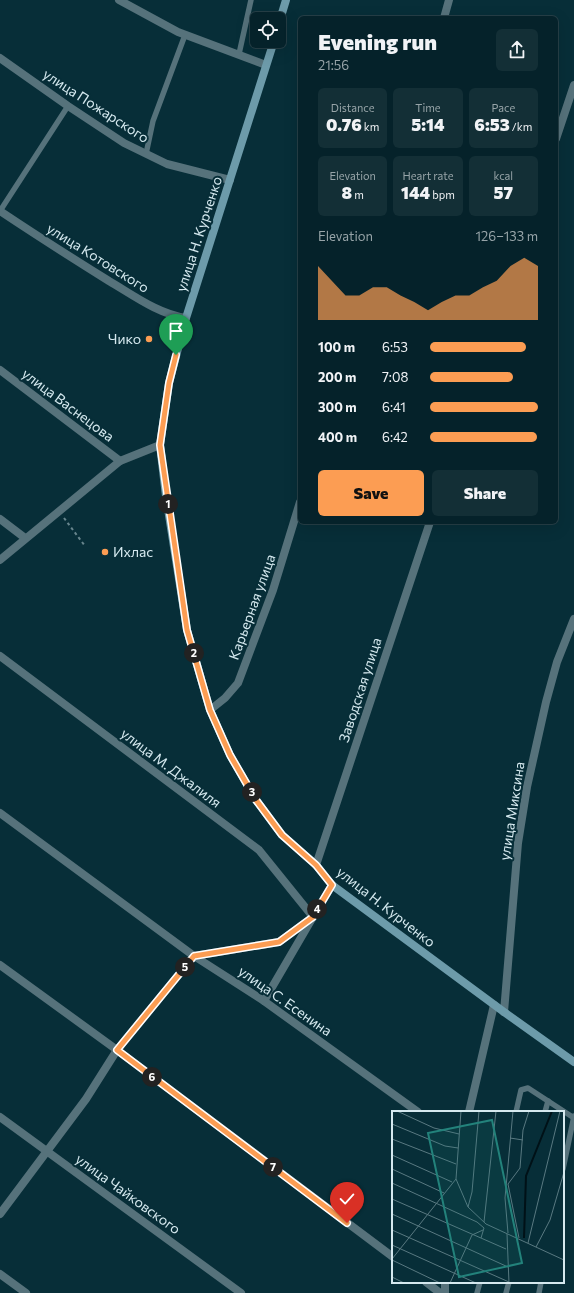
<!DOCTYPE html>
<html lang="en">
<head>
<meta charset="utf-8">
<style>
	:root { --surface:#05222a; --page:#132f36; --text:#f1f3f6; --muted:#97a4a8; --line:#263f47; --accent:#fc9d53 }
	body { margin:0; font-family:Commissioner,sans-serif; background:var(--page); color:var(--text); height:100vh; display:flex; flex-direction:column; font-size:15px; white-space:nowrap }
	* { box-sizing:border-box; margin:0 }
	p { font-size:13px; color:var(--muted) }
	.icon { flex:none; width:22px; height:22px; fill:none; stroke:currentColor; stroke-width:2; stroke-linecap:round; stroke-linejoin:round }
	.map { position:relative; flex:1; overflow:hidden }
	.panel { position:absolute; left:298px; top:16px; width:260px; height:508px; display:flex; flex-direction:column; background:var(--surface); border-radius:6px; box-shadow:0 4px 16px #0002,0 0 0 1px var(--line) }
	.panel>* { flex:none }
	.fabs { position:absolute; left:250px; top:12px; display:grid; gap:8px }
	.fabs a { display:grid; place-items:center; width:36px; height:36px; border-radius:6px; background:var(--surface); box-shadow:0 4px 16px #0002,0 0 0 1px var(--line); font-size:20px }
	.pin { position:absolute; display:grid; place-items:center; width:34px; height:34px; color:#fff; margin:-41px -17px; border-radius:50% 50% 50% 0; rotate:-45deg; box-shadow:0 0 4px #0007 }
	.pin .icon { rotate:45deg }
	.km { position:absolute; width:20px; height:20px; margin:-10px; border-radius:50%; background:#222; color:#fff; font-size:11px; line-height:20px; text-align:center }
	.round { display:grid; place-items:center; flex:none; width:42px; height:42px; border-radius:6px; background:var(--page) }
	.headline { display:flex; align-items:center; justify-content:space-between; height:68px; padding:0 20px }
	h1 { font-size:22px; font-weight:800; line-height:30px }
	.figures { display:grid; grid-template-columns:repeat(3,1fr); gap:6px; height:68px; padding:4px 20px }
	.figures div { display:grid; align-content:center; border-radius:6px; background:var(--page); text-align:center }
	.figures b { font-size:17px; font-weight:800 }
	.figures small { font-size:11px; font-weight:400 }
	.figures p { font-size:11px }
	.chart { height:112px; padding:8px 20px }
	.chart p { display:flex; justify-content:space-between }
	.chart svg { width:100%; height:72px; margin-top:4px; fill:var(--accent); opacity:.7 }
	.button { display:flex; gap:8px; margin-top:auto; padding:8px 20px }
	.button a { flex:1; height:46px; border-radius:6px; background:var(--accent); color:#111; font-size:16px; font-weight:800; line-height:46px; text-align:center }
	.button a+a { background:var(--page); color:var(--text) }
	ul { padding:0 20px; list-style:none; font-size:13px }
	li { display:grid; grid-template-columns:64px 48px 1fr; align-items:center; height:30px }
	li i { height:10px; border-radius:5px; background:var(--accent) }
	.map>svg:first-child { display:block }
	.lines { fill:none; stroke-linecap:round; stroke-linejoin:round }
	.path { stroke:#67858d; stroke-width:2; stroke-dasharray:3 3; stroke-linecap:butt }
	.lane { stroke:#56727b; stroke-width:5.5 }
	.street { stroke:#56727b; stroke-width:8 }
	.secondary { stroke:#6d9baa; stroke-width:8 }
	.route-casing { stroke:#fff; stroke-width:8 }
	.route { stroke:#fc9d53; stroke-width:5 }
	.poi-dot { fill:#fc9d53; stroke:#072e38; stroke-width:1.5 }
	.labels { text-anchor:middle; stroke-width:4; stroke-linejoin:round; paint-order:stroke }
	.street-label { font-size:14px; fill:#d5e9ef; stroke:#072e38 }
	.poi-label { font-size:14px; fill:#d5e9ef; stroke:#072e38; text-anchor:end }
	.inset-river { fill:none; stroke:#001117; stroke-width:2 }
	.inset-road { fill:none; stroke:#597981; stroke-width:1 }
	.view { fill:#23827b; fill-opacity:0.15; stroke:#23827b; stroke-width:2 }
	.inset-edge { fill:none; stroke:#d5e9ef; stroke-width:2 }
</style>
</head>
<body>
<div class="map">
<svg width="574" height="1293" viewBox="0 0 574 1293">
	<rect width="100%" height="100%" fill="#072e38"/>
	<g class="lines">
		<!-- path -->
		<polyline class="path" points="64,518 85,546"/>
		<!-- lane -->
		<g class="lane">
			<polyline points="239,54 251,0"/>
			<polyline points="146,154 153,121 185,35"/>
			<polyline points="0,211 68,106"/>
			<polyline points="516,1112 521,1090 528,1088 574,1118"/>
			<polyline points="545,1112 548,1101"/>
			<polyline points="563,1169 574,1116"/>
			<polyline points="477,1293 480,1282"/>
			<polyline points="506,1293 509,1282"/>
			<polyline points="539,1293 541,1282"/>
		</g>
		<!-- street -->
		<g class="street">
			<polyline points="119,0 178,32 266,65"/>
			<polyline points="444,18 449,0"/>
			<polyline points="0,58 68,106 124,143 167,164 230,180"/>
			<polyline points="556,139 574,85"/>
			<path d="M 0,211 C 36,235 72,258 109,281 C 133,295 158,314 186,318"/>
			<polyline points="0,370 120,461"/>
			<polyline points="0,519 25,538"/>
			<polyline points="0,560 120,461 160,445"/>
			<polyline points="0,656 259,850 313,917 264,1001"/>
			<polyline points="210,710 225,698 238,683 273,590 300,502"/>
			<polyline points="0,813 194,956 264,1001 418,1112"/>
			<polyline points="316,865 430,522"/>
			<polyline points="0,965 117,1050 393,1257"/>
			<polyline points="504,1012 518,843 527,787 546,702 557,662 574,619"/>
			<polyline points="469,1112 494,1005"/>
			<polyline points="0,1117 241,1293"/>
			<polyline points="0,1214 86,1099 117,1050 194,956 279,942 313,917 332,885"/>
			<polyline points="0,1274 26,1293"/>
			<polyline points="426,1282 440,1293"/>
			<polyline points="445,1293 445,1282"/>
		</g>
		<!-- secondary -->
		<g class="secondary">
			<polyline points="279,23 286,0"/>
			<polyline points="274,41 186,318 169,383 160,445 166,496 187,630 210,710 230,755 256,800 282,835 316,865 332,885 504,1012 574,1062"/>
		</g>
	</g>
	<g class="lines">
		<defs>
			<polyline id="route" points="176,355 169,383 160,445 187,630 210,710 230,755 256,800 282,835 316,865 332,885 313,917 279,942 194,956 117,1050 347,1223"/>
		</defs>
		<!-- route casing -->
		<use href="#route" class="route-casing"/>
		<!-- route -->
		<use href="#route" class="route"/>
	</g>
	<!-- markers -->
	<g class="poi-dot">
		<circle cx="149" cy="339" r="4"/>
		<circle cx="105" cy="552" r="4"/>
	</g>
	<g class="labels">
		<!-- street labels -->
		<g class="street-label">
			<text transform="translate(96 106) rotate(33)" y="5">улица Пожарского</text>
			<text transform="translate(199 234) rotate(-72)" y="5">улица Н. Курченко</text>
			<text transform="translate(98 258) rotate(32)" y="5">улица Котовского</text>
			<text transform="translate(68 405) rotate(37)" y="5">улица Васнецова</text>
			<text transform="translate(252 607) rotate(-70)" y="5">Карьерная улица</text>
			<text transform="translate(360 690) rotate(-72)" y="5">Заводская улица</text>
			<text transform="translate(171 768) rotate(37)" y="5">улица М. Джалиля</text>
			<text transform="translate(512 811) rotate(-81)" y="5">улица Миксина</text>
			<text transform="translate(386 907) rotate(38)" y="5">улица Н. Курченко</text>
			<text transform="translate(285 1001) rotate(35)" y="5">улица С. Есенина</text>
			<text transform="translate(128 1194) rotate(36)" y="5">улица Чайковского</text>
		</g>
		<!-- poi labels -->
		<g class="poi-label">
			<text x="141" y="344">Чико</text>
			<text x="113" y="557" text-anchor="start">Ихлас</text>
		</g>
	</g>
	<!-- overview -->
	<g transform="translate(392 1111)">
		<rect width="172" height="172" fill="#072e38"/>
		<path class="inset-river" d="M 132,127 L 134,65 L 160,0"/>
		<path class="inset-road" d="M 5,0 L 42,17 L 67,23M 69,0 L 64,68 L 76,96 L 94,113 L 172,149M 0,13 L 53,35 L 66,37M 118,27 L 131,29M 0,28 L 64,53M 0,44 L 60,71M 0,58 L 52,82M 0,72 L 85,111 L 92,117 L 89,127M 0,88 L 114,138M 76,96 L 80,81 L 87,0M 0,103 L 116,156M 92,111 L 104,0M 0,119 L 117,171M 116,122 L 113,87 L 121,0M 115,123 L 117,172M 127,127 L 116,73 L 128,57 L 131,19 L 137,0M 136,132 L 168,0M 0,134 L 84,172M 144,136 L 158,109 L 172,61M 0,148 L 64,68M 0,149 L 48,172M 0,166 L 12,172M 58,172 L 80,124 L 91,119"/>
		<path class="view" d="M 100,9 L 130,152 L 67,166 L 36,22 Z"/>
		<rect width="172" height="172" class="inset-edge"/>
	</g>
</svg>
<div class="fabs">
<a><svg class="icon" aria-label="locate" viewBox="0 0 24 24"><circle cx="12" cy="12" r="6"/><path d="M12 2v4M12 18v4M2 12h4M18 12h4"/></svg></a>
</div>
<div class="pin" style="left:176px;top:355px;background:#1e9e55"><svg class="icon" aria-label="arrive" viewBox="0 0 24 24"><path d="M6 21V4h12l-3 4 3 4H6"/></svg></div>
<div class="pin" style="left:347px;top:1223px;background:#d93025"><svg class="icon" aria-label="check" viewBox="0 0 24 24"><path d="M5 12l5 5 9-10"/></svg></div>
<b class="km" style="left:168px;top:504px">1</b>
<b class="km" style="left:194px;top:653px">2</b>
<b class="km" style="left:252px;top:792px">3</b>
<b class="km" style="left:317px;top:909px">4</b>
<b class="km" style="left:185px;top:967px">5</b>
<b class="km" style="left:152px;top:1077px">6</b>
<b class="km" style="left:273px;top:1167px">7</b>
<section class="panel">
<div class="headline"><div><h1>Evening run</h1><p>21:56</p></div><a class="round"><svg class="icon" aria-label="share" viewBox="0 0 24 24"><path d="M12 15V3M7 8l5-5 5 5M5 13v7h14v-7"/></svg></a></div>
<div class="figures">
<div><p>Distance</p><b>0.76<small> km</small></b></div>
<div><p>Time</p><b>5:14</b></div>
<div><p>Pace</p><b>6:53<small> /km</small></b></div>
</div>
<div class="figures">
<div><p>Elevation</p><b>8<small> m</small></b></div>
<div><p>Heart rate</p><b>144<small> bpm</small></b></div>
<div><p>kcal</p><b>57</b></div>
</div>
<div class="chart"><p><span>Elevation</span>126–133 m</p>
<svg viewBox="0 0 160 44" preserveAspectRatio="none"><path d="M0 44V11L10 20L20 29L30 29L40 24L50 24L60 29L70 33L80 38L90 33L100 29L110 29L120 24L130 20L140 11L150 6L160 11V44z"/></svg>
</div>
<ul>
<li><b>100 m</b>6:53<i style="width:89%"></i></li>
<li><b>200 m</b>7:08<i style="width:77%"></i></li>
<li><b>300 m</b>6:41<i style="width:100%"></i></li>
<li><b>400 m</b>6:42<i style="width:99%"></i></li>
</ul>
<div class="button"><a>Save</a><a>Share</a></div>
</section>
</div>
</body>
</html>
